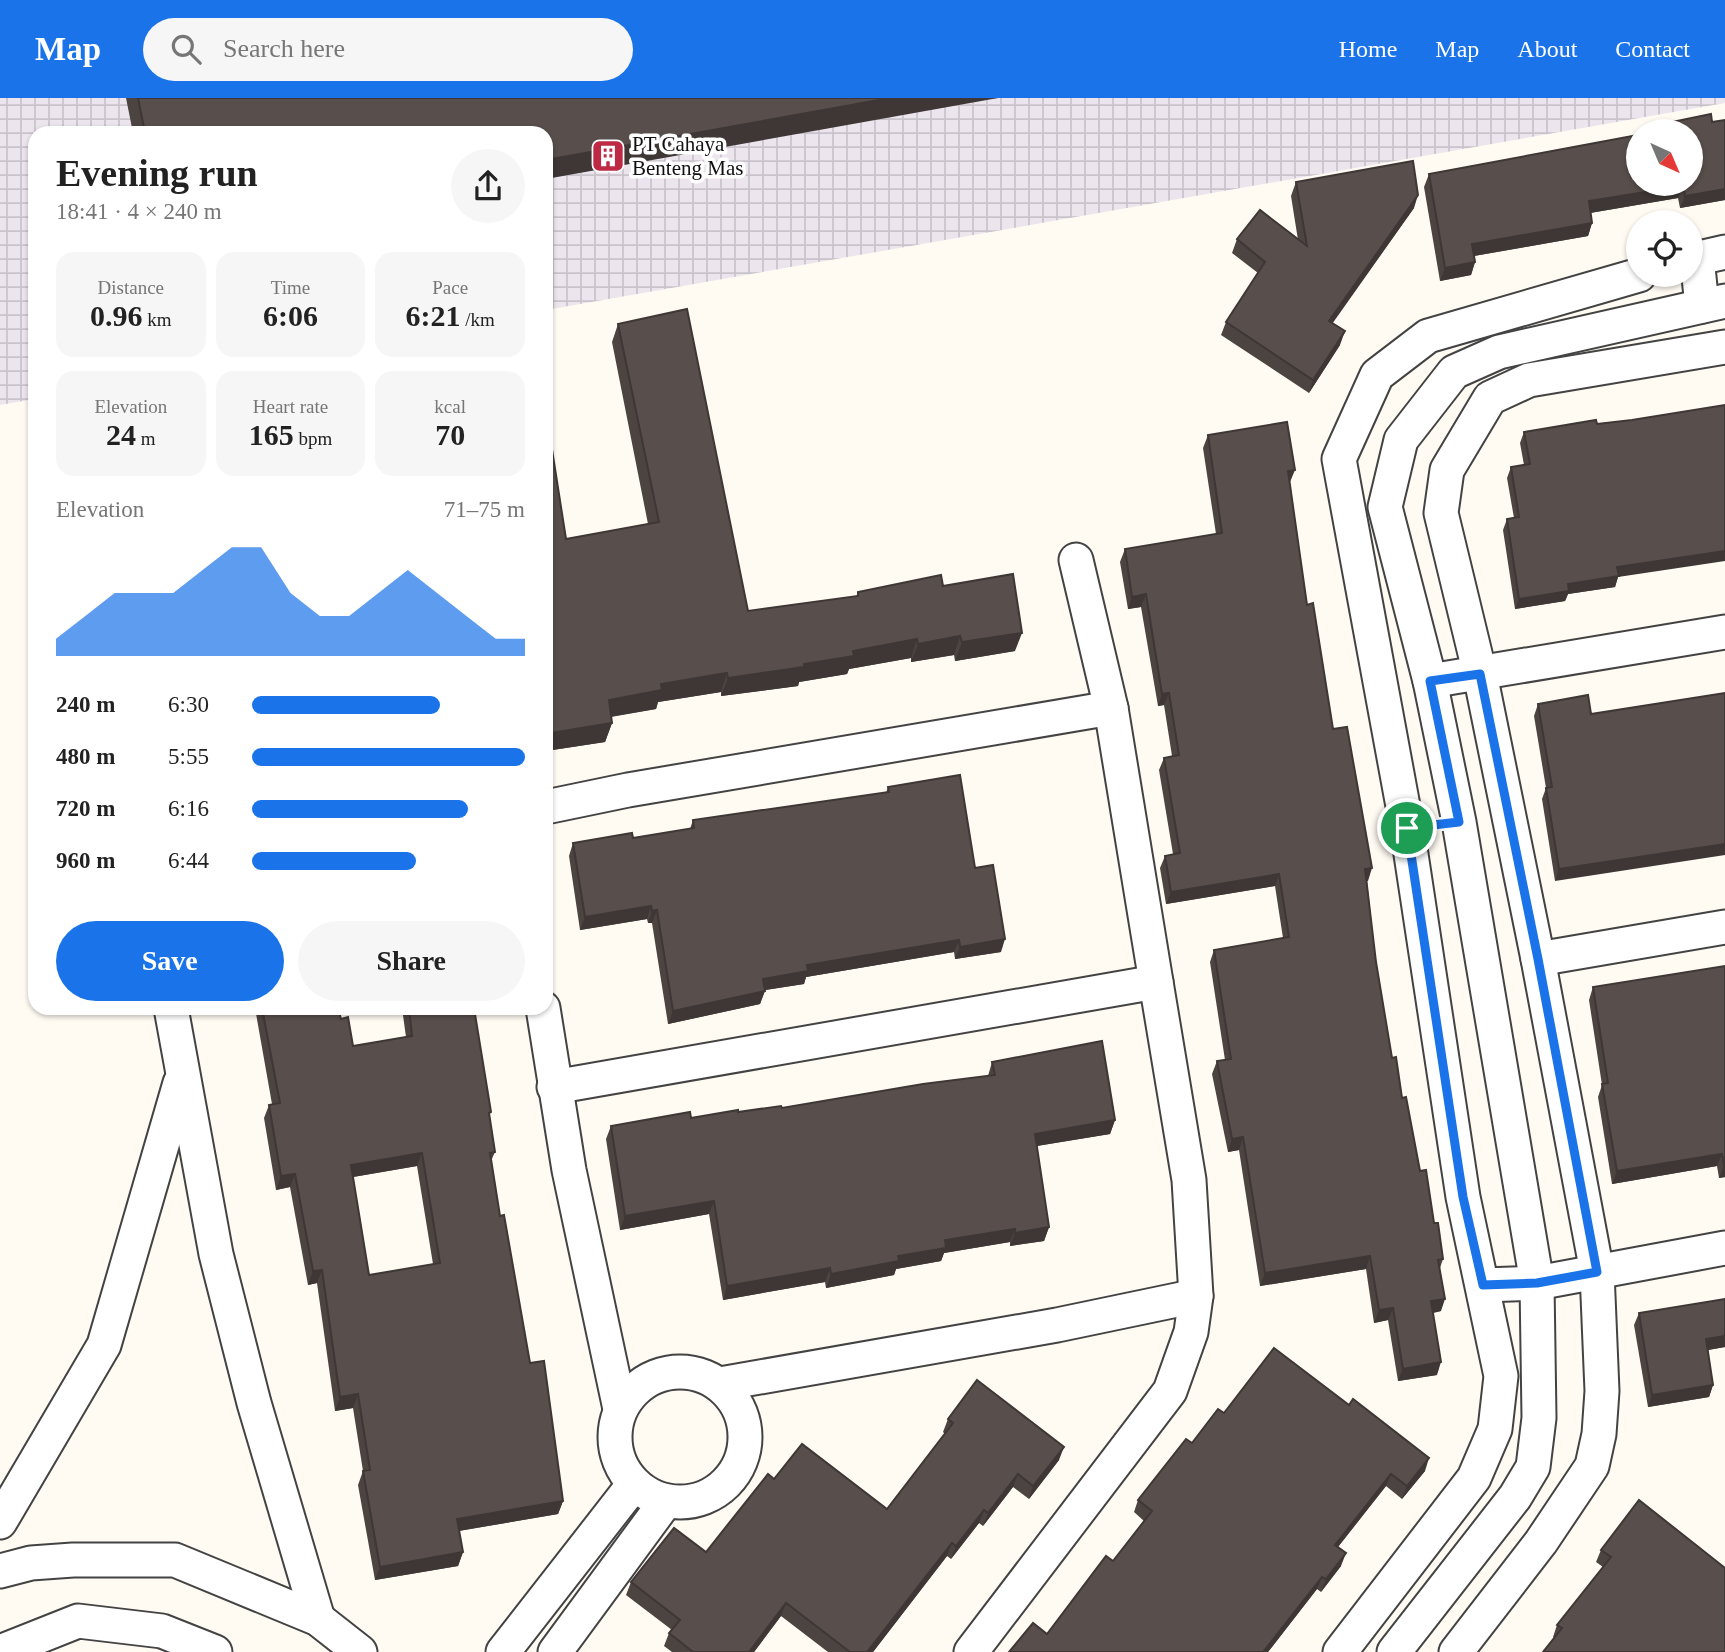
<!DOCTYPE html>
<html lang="en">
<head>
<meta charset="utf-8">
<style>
	:root { --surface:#fff; --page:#f6f6f6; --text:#222; --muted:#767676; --accent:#1a73e8 }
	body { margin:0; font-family:Georgia,serif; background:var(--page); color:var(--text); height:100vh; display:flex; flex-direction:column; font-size:26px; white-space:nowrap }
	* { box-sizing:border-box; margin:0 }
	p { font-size:23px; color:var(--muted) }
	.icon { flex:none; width:38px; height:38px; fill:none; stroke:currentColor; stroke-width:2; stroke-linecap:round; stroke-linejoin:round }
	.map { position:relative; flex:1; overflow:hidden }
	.side { position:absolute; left:28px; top:28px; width:525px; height:889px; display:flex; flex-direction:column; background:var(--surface); border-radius:21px; box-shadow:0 2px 5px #0004 }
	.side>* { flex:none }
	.needle { width:46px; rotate:136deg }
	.fabs { position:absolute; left:1626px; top:21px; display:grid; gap:14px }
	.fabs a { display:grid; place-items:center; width:77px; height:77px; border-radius:50%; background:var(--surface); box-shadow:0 2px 5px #0004; font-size:35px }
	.pin { position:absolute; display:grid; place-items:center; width:60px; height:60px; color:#fff; margin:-30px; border:4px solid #fff; border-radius:50%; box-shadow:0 2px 7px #0007 }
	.round { display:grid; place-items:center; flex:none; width:74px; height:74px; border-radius:37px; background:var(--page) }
	.overview { display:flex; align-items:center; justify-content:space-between; height:119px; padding:0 28px }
	h1 { font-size:38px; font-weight:800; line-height:52px }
	.figures { display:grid; grid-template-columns:repeat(3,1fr); gap:10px; height:119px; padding:7px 28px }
	.figures div { display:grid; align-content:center; border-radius:18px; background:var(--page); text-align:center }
	.figures b { font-size:30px; font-weight:800 }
	.figures small { font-size:19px; font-weight:400 }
	.figures p { font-size:19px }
	.chart { height:196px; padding:14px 28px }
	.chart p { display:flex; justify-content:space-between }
	.chart svg { width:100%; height:126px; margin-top:7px; fill:var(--accent); opacity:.7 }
	.button { display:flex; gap:14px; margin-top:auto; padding:14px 28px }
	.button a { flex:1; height:80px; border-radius:42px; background:var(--accent); color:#fff; font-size:28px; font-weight:800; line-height:80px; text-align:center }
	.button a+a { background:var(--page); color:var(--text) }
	ul { padding:0 28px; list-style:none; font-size:23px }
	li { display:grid; grid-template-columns:112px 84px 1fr; align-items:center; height:52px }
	li i { height:18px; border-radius:9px; background:var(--accent) }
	header { display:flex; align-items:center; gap:42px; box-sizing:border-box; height:98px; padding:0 35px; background:var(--accent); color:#fff }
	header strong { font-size:33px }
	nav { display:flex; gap:38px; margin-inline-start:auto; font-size:24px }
	.search { width:490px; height:63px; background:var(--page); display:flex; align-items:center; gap:18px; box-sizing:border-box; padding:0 24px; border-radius:38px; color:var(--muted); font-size:26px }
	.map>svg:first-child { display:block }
	.industrial { fill:url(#industrial-grid) }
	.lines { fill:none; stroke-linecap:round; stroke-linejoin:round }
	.minor-casing { stroke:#434343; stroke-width:37 }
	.minor { stroke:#fff; stroke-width:33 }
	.wall { fill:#4c4441; fill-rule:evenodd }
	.shaded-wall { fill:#3e3735 }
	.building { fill:#584f4c; stroke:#3e3735; stroke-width:2; fill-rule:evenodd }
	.route-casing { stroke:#fff; stroke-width:14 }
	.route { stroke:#1a73e8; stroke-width:9 }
	.labels { text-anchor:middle; stroke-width:7; stroke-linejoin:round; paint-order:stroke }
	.poi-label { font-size:21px; fill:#101010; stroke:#fff; text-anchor:start }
</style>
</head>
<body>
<header>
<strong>Map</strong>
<div class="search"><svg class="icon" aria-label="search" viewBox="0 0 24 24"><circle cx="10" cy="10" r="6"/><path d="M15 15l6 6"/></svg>Search here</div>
<nav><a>Home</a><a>Map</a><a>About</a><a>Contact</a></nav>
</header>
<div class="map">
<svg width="1725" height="1554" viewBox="0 0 1725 1554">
	<defs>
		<pattern id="industrial-grid" width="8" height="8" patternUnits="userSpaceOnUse" patternTransform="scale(1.75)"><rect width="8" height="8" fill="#ece5ee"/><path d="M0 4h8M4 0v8" fill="none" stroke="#c9c3cb"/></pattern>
	</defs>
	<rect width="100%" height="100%" fill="#fffbf3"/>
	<!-- industrial -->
	<polygon class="industrial" points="0,0 1725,0 1725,5 546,212 546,35 35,35 35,301 0,307"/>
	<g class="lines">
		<defs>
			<g id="minor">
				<polyline points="1697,160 1702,208"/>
				<polyline points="1690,162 1725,154"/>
				<polyline points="1430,583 1725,534"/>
				<polyline points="546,709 628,692 1111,610"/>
				<polyline points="1538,861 1725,829"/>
				<polyline points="171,910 216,1156 254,1305 318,1521"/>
				<polyline points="543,910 569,1072 620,1311"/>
				<polyline points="554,989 1156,884"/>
				<polyline points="1483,1187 1537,1185 1725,1150"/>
				<circle cx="680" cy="1339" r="65"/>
				<polyline points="720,1286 1057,1227 1196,1198"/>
				<polyline points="0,1424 104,1247 180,985"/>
				<polyline points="0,1473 31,1465 73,1462 175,1462 318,1521 360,1554"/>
				<polyline points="0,1554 78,1523 162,1533 215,1554"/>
				<polyline points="503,1554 634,1386"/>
				<polyline points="555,1554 666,1403"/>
				<polyline points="971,1554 1170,1293 1191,1234 1196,1198 1189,1082 1156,884 1111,610 1076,462"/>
				<polyline points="1340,1554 1474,1380 1495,1331 1501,1278 1463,1099 1407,730 1339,361 1377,277 1428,238 1639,177"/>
				<polyline points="1394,1554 1515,1399 1533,1369 1539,1320 1537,1185 1459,724 1430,583 1385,409 1401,342 1454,274 1499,254 1725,203"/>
				<polyline points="1456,1554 1541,1444 1592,1368 1599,1336 1602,1293 1597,1174 1538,861 1480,576 1441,415 1447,372 1490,300 1529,282 1725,249"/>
			</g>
		</defs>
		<!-- minor casing -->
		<use href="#minor" class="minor-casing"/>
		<!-- minor -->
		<use href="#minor" class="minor"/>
	</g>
	<!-- wall -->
	<g class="wall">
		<polygon points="126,0 998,0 546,35 133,35"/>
		<polygon points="1725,22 1725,102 1680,110 1678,100 1590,115 1592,125 1588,138 1474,158 1475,164 1471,177 1440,183 1424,89 1429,76 1669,31 1672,24 1712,24"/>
		<polygon points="1296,84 1414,110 1332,225 1340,247 1309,295 1221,237 1226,224 1258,175 1232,155 1237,141 1298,142 1291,98"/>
		<polygon points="618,226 748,513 856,499 858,494 943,488 1015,553 955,563 954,557 911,564 911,560 849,571 847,576 799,584 798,588 721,598 721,594 658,604 656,611 611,619 612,625 605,644 546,653 546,313 566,441 648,426 612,244"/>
		<polygon points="1524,334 1618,479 1615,489 1568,496 1565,503 1515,511 1503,432 1507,421 1514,420 1507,380 1511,369 1524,367 1520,345"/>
		<polygon points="1208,337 1290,384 1307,507 1333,631 1368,783 1367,783 1376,864 1392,960 1420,1073 1443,1161 1440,1170 1441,1213 1433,1215 1437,1277 1398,1283 1388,1222 1374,1225 1366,1171 1260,1188 1239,1052 1228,1054 1212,976 1217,963 1225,962 1210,864 1214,852 1283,840 1275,788 1166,806 1160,770 1165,758 1173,756 1159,672 1164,660 1172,658 1164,607 1158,608 1141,509 1128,511 1120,464 1125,451 1216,436 1203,350"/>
		<polygon points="1725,595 1555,783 1542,701 1546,690 1534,618 1538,606 1591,616"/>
		<polygon points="888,689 975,770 1001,854 955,861 954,854 806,879 804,886 765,892 760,906 668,926 652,825 648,825 647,821 580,832 569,758 573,745 633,740 690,731 693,722 886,695"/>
		<polygon points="1725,868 1725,1079 1719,1080 1717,1068 1612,1086 1598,999 1602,987 1589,902 1593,889"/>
		<path d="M 255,910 L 338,910 L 341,921 L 353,948 L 406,939 L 402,910 L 474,910 L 495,1054 L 491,1063 L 500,1118 L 530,1265 L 563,1403 L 558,1416 L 459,1433 L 463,1454 L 458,1468 L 375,1482 L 358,1387 L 363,1373 L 353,1310 L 335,1313 L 317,1185 L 308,1187 L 290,1089 L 276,1092 L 264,1020 L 269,1007 L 272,1006 ZM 417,1068 L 433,1166 L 369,1177 L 353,1079 Z"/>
		<polygon points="992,964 1115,1022 1110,1036 1037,1048 1049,1129 1044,1143 1010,1148 1010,1144 944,1155 941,1163 896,1171 894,1177 826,1190 825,1184 723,1202 709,1116 620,1132 606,1041 611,1028 782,1010 988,978"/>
		<polygon points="1725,1201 1725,1249 1708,1252 1713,1287 1709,1299 1648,1309 1634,1227 1639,1215"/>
		<polygon points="1224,1315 1425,1373 1402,1401 1386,1388 1338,1449 1341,1468 1321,1494 1317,1491 1268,1554 1009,1554 1047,1536 1113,1463 1144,1423 1134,1414 1138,1402 1192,1345"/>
		<polygon points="948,1321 1059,1362 1029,1401 1013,1389 983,1428 979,1425 951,1461 947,1458 873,1554 828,1554 781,1518 754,1554 672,1554 664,1548 669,1535 672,1532 626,1497 631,1484 706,1454 774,1381 887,1411 945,1336 943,1334"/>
		<polygon points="1601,1452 1725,1470 1554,1540 1553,1539 1557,1527 1603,1469 1596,1464"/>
	</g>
	<!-- shaded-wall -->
	<g class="shaded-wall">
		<polygon points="890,0 998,0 546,81 546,62"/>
		<polygon points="1683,88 1678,100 1584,116 1589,103"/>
		<polygon points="1725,91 1725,102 1680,110 1685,98"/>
		<polygon points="1418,97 1414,110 1325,236 1329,223"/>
		<polygon points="1592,125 1588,138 1468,159 1472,146"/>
		<polygon points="1475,164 1471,177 1440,183 1445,170"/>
		<polygon points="1345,233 1340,247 1309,295 1313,282"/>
		<polygon points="1295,372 1290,384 1283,385 1288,373"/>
		<polygon points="1725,453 1725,463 1618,479 1615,489 1568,496 1565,503 1515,511 1519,501 1617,469"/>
		<polygon points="1146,496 1141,509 1128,511 1132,499"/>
		<polygon points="1022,535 1015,553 955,563 962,544"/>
		<polygon points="960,538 954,557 911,564 918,546"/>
		<polygon points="917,541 911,560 849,571 847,576 799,584 798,588 721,598 728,580 853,553"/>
		<polygon points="727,575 721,594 658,604 656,611 602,620 609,602 661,586"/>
		<polygon points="1169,595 1164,607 1158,608 1162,596"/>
		<polygon points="612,625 605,644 546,653 546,649 551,635"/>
		<polygon points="1725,746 1725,757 1555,783 1559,771"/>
		<polygon points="1372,770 1368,783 1361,784 1365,771"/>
		<polygon points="1279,776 1275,788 1166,806 1171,794"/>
		<polygon points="651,808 647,821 580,832 585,819"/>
		<polygon points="657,812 652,825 648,825 652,813"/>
		<polygon points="1005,841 1001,854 955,861 960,849"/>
		<polygon points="959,842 954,854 806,879 804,886 758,893 763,881 807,867"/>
		<polygon points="765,893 760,906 668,926 673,913"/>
		<polygon points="1115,1022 1110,1036 1030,1049 1035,1036"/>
		<polygon points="1243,1039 1239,1052 1228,1054 1232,1041"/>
		<polygon points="422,1055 417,1068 347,1080 351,1067"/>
		<polygon points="1722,1056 1717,1068 1612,1086 1617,1073"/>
		<polygon points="1725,1067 1725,1079 1719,1080 1724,1068"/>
		<polygon points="295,1076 290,1089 276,1092 281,1078"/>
		<polygon points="714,1103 709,1116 620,1132 625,1118"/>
		<polygon points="1049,1129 1044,1143 1010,1148 1015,1135"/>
		<polygon points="1015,1131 1010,1144 944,1155 941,1163 896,1171 894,1177 826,1190 831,1176 945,1142"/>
		<polygon points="1370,1158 1366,1171 1260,1188 1265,1175"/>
		<polygon points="830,1170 825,1184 723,1202 727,1188"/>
		<polygon points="322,1172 317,1185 308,1187 313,1173"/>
		<polygon points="1445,1201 1441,1213 1427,1216 1431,1203"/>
		<polygon points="1393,1210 1388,1222 1374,1225 1379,1212"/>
		<polygon points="1725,1238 1725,1249 1702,1253 1706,1241"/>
		<polygon points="1441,1264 1437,1277 1398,1283 1403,1271"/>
		<polygon points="1713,1287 1709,1299 1648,1309 1652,1297"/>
		<polygon points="358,1296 353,1310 335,1313 340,1299"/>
		<polygon points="1064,1349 1059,1362 1029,1401 1033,1388"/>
		<polygon points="1429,1360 1425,1373 1402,1401 1407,1388"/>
		<polygon points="1018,1376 1013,1389 983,1428 988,1415"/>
		<polygon points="1391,1376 1386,1388 1330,1459 1335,1447"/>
		<polygon points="563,1403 558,1416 452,1434 457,1421"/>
		<polygon points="984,1412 979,1425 951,1461 956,1448"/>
		<polygon points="952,1445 947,1458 873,1554 867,1554"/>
		<polygon points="463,1454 458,1468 375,1482 380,1469"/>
		<polygon points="1346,1455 1341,1468 1321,1494 1326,1481"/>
		<polygon points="1322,1479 1317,1491 1268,1554 1263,1554"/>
		<polygon points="786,1505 781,1518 754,1554 749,1554"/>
	</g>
	<!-- building -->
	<g class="building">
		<polygon points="138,0 890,0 546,62 546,35 145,35"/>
		<polygon points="1711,16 1712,24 1725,22 1725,91 1685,98 1683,88 1589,103 1592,125 1472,146 1475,164 1445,170 1429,76 1638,37 1638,86 1690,86 1690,33 1659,33 1673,31 1672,24"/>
		<polygon points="1413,63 1418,97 1329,223 1345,233 1313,282 1226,224 1265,164 1237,141 1260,112 1307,148 1296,84"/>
		<polygon points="687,211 748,513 858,498 858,494 941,477 943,488 1013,476 1022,535 962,544 960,538 918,546 917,541 853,553 854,558 804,566 804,569 728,580 727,575 661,586 662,592 609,602 612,625 551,635 546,601 546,313 566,441 659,424 618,226"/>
		<polygon points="1725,307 1725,453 1617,469 1619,478 1568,486 1569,493 1519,501 1507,421 1519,419 1511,369 1530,366 1524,334 1596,322 1597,326 1632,322"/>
		<polygon points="1287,324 1295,372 1288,373 1307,507 1313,505 1333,631 1347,629 1372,770 1365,771 1376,864 1392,960 1396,959 1402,1000 1406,999 1420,1073 1426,1072 1434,1125 1438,1125 1443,1161 1438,1162 1445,1201 1431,1203 1441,1264 1403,1271 1393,1210 1379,1212 1370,1158 1265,1175 1243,1039 1232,1041 1217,963 1231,961 1214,852 1289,839 1279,776 1171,794 1165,758 1180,755 1164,660 1179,657 1169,595 1162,596 1146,496 1132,499 1125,451 1222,435 1208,337"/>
		<polygon points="1725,595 1725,746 1559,771 1546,690 1552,689 1538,606 1588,597 1591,616"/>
		<polygon points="960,677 975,770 993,767 1005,841 960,849 959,842 807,867 808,873 763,881 765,893 673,913 657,812 652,813 651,808 585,819 573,745 632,735 633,740 694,730 693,722 889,694 888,689"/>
		<polygon points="1725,868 1725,1067 1724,1068 1722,1056 1617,1073 1602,986 1608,985 1593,889"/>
		<path d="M 262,910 L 338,910 L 341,921 L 348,919 L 353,948 L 412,938 L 409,910 L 474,910 L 491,1014 L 489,1015 L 495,1054 L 490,1055 L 500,1118 L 504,1117 L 530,1265 L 544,1263 L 563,1403 L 457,1421 L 463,1454 L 380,1469 L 363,1373 L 370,1372 L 358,1296 L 340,1299 L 322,1172 L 313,1173 L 295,1076 L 281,1078 L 269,1007 L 280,1005 ZM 422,1055 L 440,1165 L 369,1177 L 351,1067 Z"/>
		<polygon points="1102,943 1115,1022 1035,1036 1049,1129 1015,1135 1015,1131 945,1142 946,1150 898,1158 899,1163 831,1176 830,1170 727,1188 714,1103 625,1118 611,1028 690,1014 691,1020 738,1012 738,1014 781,1008 782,1010 923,986 995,977 992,964"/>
		<polygon points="1725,1201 1725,1238 1706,1241 1713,1287 1652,1297 1639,1215"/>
		<polygon points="1274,1250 1349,1307 1353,1301 1429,1360 1407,1388 1391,1376 1335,1447 1346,1455 1326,1481 1322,1479 1263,1554 1009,1554 1033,1525 1047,1536 1106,1458 1113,1463 1152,1413 1138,1402 1186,1341 1192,1345 1218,1311 1224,1315"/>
		<polygon points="977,1282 1064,1349 1033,1388 1018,1376 988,1415 984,1412 956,1448 952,1445 867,1554 850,1554 786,1505 749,1554 693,1554 669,1535 680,1522 631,1484 674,1430 706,1454 768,1376 774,1381 802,1346 887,1411 953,1325 948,1321"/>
		<polygon points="1639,1402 1725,1470 1725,1554 1543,1554 1562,1530 1557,1527 1611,1459 1601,1452"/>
	</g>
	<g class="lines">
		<defs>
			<polygon id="route" points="1480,576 1538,861 1597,1174 1537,1185 1483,1187 1463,1099 1407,730 1459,724 1430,583"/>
		</defs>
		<!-- route casing -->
		<use href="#route" class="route-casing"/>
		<!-- route -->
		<use href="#route" class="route"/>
	</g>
	<!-- icons -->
	<defs>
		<symbol id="building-square" viewBox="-11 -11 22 22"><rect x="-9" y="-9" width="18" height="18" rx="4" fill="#be2a44" stroke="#fff"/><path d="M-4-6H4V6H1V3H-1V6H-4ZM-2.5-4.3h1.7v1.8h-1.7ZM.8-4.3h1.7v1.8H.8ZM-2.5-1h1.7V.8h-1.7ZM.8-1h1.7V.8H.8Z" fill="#fff"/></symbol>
	</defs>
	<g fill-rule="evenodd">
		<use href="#building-square" x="589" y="39" width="38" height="38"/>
	</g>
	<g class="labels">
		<!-- poi labels -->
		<g class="poi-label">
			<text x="632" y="53">PT Cahaya<tspan x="632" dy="24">Benteng Mas</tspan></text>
		</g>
	</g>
</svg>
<div class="fabs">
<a><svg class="needle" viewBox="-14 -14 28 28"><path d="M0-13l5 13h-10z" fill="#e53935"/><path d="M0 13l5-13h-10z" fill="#767676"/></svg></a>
<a><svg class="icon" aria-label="locate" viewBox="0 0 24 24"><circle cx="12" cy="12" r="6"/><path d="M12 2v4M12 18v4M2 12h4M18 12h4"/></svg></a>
</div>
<div class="pin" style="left:1407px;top:730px;background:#1e9e55"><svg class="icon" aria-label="arrive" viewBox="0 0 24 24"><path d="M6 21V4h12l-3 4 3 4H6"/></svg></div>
<section class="side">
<div class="overview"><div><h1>Evening run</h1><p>18:41 · 4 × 240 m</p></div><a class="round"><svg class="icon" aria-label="share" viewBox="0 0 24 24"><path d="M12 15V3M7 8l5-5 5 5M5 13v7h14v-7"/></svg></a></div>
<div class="figures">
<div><p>Distance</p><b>0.96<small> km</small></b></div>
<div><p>Time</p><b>6:06</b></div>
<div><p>Pace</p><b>6:21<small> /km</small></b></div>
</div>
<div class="figures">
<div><p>Elevation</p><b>24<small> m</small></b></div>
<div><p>Heart rate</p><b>165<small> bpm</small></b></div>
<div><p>kcal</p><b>70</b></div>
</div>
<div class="chart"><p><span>Elevation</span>71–75 m</p>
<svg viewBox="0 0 160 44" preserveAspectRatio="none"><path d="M0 44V38L10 30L20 22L30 22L40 22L50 14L60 6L70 6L80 22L90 30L100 30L110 22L120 14L130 22L140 30L150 38L160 38V44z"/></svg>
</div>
<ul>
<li><b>240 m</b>6:30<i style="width:69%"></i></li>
<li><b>480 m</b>5:55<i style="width:100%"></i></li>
<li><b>720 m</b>6:16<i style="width:79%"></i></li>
<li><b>960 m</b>6:44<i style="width:60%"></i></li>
</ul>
<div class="button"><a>Save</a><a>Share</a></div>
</section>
</div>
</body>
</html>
